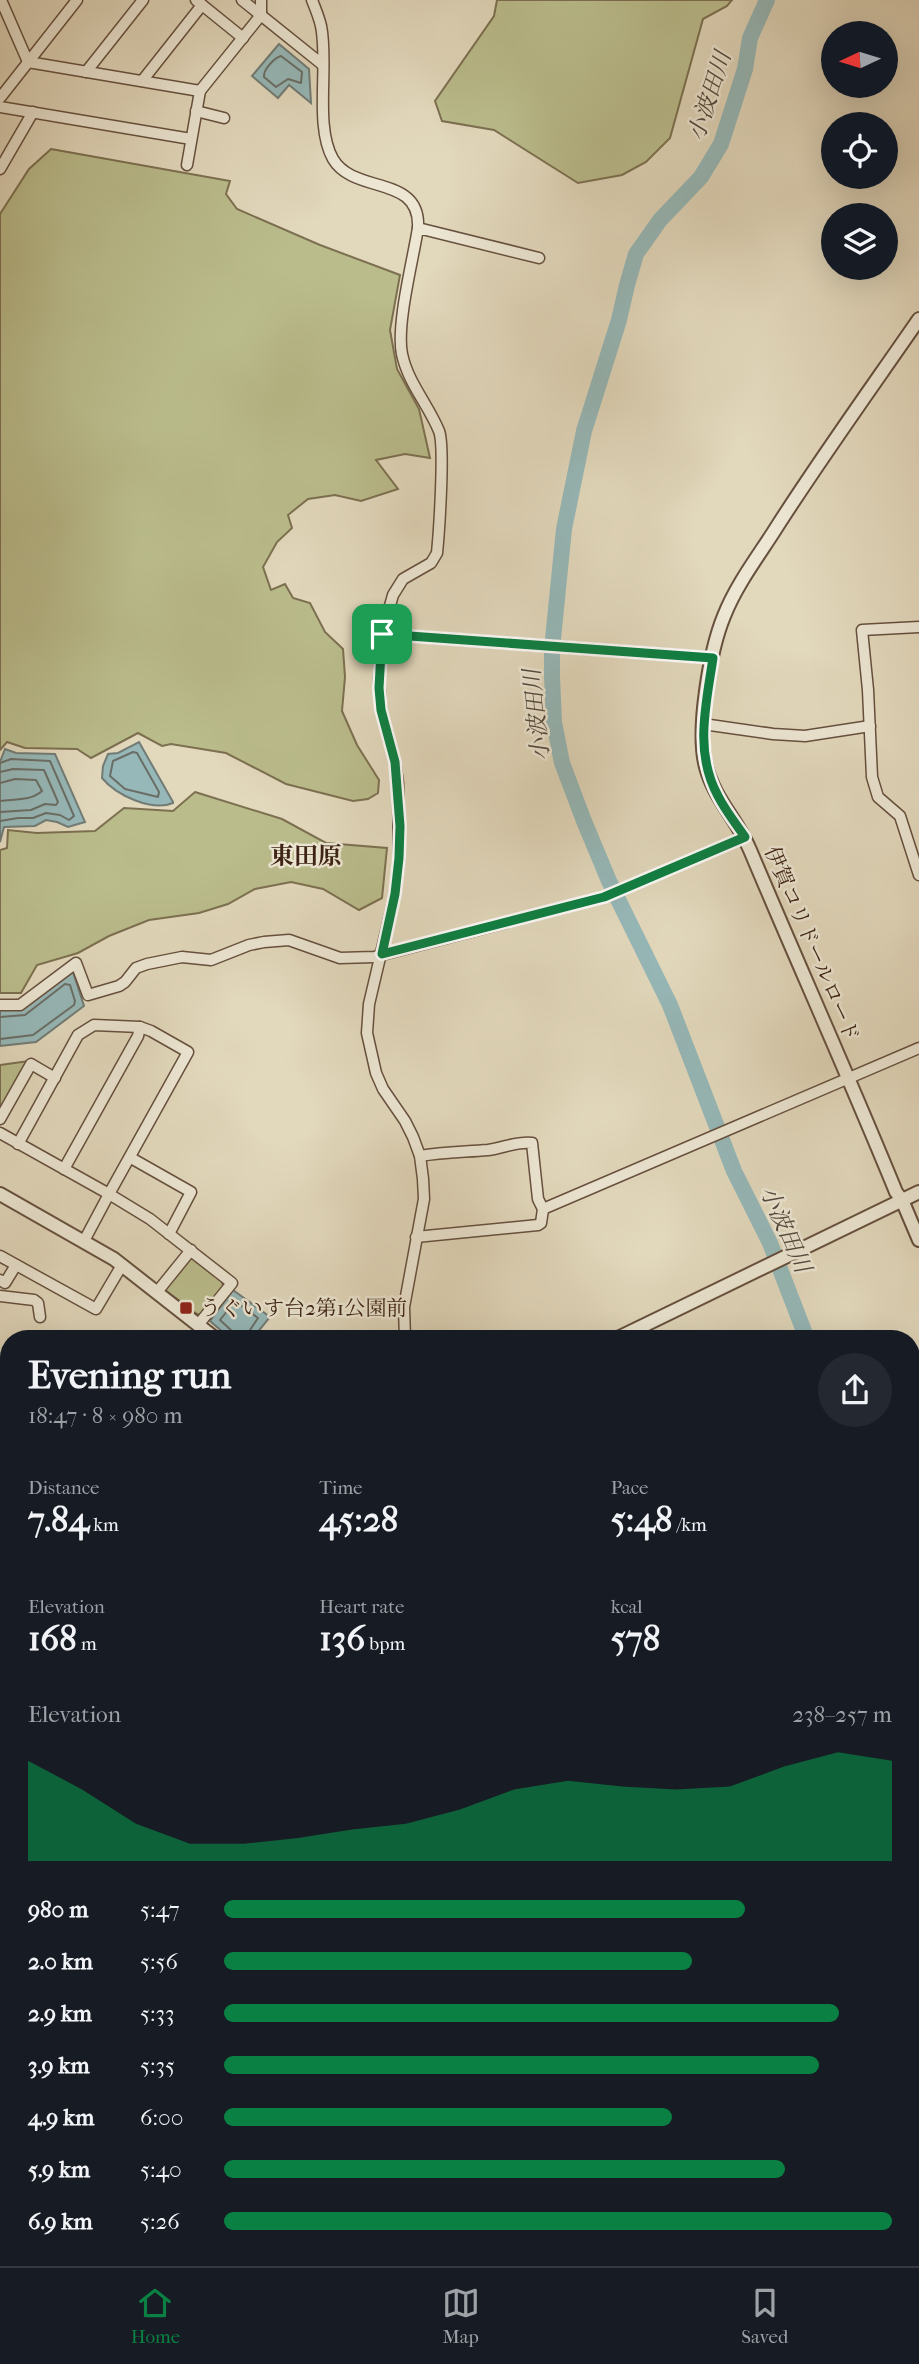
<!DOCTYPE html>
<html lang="en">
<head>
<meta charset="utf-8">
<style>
	:root { --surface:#171b24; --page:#242831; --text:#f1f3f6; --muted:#9ea1a6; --line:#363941; --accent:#0b8043 }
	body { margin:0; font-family:"IM FELL French Canon","Noto Serif JP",serif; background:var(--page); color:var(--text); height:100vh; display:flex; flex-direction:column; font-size:26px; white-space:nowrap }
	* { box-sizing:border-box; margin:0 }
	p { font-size:23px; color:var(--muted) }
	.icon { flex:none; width:38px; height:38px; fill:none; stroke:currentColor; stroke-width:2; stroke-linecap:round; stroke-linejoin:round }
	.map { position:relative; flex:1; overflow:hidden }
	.details { position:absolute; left:0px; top:1330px; width:920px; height:936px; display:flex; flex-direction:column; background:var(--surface); border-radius:28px 28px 0 0; box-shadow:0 7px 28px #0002 }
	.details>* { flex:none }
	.needle { width:46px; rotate:266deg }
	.controls { position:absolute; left:821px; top:21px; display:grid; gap:14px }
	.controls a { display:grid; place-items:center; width:77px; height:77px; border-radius:50%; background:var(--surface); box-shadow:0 7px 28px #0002; font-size:35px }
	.pin { position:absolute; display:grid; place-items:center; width:60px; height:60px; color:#fff; margin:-30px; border-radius:14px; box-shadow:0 4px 10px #0006 }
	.round { display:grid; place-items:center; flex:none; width:74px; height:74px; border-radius:37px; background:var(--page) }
	.headline { display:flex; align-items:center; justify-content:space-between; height:119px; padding:0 28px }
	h1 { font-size:38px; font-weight:700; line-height:52px }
	.figures { display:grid; grid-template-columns:repeat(3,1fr); gap:10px; height:119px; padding:7px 28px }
	.figures div { display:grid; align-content:center }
	.figures b { font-size:35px; font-weight:700 }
	.figures small { font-size:19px; font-weight:400 }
	.figures p { font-size:19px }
	.chart { height:196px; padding:14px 28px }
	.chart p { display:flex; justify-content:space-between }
	.chart svg { width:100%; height:126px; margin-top:7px; fill:var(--accent); opacity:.7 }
	ul { padding:0 28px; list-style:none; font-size:23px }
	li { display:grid; grid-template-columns:112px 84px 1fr; align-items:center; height:52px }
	li i { height:18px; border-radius:9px; background:var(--accent) }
	.tab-bar { display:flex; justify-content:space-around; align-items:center; height:98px; border-top:2px solid var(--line); background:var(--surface); font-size:19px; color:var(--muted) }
	.tab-bar a { display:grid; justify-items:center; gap:4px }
	.tab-bar .active { color:var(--accent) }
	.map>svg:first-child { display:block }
	.green { fill:#babc8c; stroke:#7c7050; stroke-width:2 }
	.water { fill:#96b8b8; stroke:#727c76; stroke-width:2 }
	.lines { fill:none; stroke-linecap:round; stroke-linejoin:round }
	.shore { stroke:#6a6e66; stroke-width:2 }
	.river { stroke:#96b8b8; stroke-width:16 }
	.minor-casing { stroke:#66503e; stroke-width:13 }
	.tertiary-casing { stroke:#66503e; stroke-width:16 }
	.trunk-casing { stroke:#3d2314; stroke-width:19 }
	.minor { stroke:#ece6d3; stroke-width:10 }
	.tertiary { stroke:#ece6d3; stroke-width:12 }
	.trunk { stroke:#e1bc7e; stroke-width:16 }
	.route-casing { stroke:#fff; stroke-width:14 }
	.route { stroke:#0b8043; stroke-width:9 }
	.poi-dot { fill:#8f2418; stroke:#ece6d3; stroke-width:2.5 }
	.labels { text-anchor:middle; stroke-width:5; stroke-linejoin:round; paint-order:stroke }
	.street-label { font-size:21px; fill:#3d2314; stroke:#ece6d3 }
	.poi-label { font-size:21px; fill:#3d2314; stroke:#ece6d3; text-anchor:start }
	.water-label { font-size:23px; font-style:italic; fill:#53483d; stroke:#ece6d3 }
	.quarter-label { font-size:24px; font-weight:bold; fill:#3d2314; stroke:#ece6d3 }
</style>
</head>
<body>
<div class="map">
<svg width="919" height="2266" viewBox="0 0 919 2266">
	<rect width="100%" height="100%" fill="#e2d8bc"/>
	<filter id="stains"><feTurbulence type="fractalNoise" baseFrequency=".00286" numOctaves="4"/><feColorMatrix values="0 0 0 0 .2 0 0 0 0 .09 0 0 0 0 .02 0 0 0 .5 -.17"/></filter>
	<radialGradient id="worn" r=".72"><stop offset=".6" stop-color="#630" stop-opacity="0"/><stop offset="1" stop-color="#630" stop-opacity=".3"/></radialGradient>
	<!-- green -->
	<g class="green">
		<polygon points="497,0 732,0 727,6 703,19 670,138 646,162 622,175 578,183 494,130 442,121 435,101 494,16"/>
		<polygon points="51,149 230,181 226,194 237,209 320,245 400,275 390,330 397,369 419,409 430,458 405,454 376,460 398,489 361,501 335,495 308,499 288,515 292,528 277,542 263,567 271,590 285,584 293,598 310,603 325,632 343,649 345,677 342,711 357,745 379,780 378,793 368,799 353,801 286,784 226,753 171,744 162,746 138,733 91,758 77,749 25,748 7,742 0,750 0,214 29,169"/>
		<polygon points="195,792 282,819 326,843 387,848 382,898 359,910 323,889 291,882 255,889 228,904 199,913 149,920 109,936 78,953 37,965 21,993 0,993 0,850 7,848 8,830 37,833 95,831 124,808 173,811"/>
		<polygon points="29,1061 0,1115 0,1065"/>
		<polygon points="188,1258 193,1258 222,1280 223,1287 202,1315 197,1314 165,1290 165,1287"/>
		<polygon points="0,1889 9,1892 9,2258 301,2258 300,2264 308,2266 0,2266"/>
		<polygon points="912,1907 919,1909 919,2266 648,2266 644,2258 912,2258"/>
	</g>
	<!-- water -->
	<g class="water">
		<polygon points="279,44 309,69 311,103 289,85 278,98 252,76"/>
		<path d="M 139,742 L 173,802 L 173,803 C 152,812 116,795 102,778 L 103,766 L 108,754 L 118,753 Z"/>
		<polygon points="5,749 16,753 55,754 85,822 68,827 57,822 46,820 35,826 4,827 0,842 0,762"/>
		<polygon points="69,972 73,972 84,1006 36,1042 0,1046 0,1010 22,1009"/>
		<polygon points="233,1290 270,1317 252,1339 231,1339 210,1321"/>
	</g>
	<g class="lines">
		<!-- shore -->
		<g class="shore">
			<path d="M 281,56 L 302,72 L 301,83 L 288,79 L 276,87 L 264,77 C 263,70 274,58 281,56 Z"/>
			<polygon points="133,752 137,753 159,792 158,797 125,789 110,776 113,761"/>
			<polyline points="0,763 11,759 50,761 74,816 69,820 60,815 46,813 33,818 18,818 0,821"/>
			<polyline points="0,772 13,769 44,770 58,802 56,805 45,804 31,810 0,812"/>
			<path d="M 0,783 L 15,779 L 36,780 L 42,791 C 31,801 15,799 0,801"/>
			<polyline points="0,1017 25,1015 65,984 70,985 75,1001 74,1005 33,1035 0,1039"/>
			<polyline points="235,1339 233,1332 220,1320 235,1301 258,1318 248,1333 247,1339"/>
		</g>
		<!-- river -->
		<g class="river">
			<polyline points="767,0 750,38 745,69 721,144 701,177 660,220 636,254 627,285 619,320 584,431 564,529 552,649 552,676 554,722 562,763 584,821 609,881 670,1005 734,1171 770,1243 807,1339"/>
			<polyline points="912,1513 919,1523"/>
		</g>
		<defs>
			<g id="minor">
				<polyline points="1,0 28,62 200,91 261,15 261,0"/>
				<polyline points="196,0 243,38"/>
				<polyline points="242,0 323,65"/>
				<path d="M 312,0 C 315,8 319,17 321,26 C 329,64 314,126 333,159 C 354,195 421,174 418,228"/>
				<polyline points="86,72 143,0"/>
				<polyline points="142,81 202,5"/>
				<polyline points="0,98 77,0"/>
				<polyline points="0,107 191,139"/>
				<polyline points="196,111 224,118"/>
				<polyline points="187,165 200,91"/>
				<polyline points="0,169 33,112"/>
				<polyline points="919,627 862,630 868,690 872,777 878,797 900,816 919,875"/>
				<polyline points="382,634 713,658"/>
				<polyline points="703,724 773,734 805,736 870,726"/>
				<polyline points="0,1005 20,1005 76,963 88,995 119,986 125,982 136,968 147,964 182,957 211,960 249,945 264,942 289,940 340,958 374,957 604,897 745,837"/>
				<polyline points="0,1119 31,1064 55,1078"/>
				<polyline points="0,1133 109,1194 84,1241"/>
				<polyline points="18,1144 78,1035 94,1025 140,1027 151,1031 188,1052 109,1194 150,1219 232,1283 198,1325"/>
				<polyline points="131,1158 191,1192 169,1234"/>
				<polyline points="64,1169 138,1036 140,1027"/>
				<polyline points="543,1209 919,1048"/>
				<path d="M 416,1237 L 538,1225 L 541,1223 L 543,1209 L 538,1199 L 532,1143 C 516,1141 504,1148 488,1150 C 465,1152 443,1152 420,1156"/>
				<polyline points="0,1256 96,1309 122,1265"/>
				<polyline points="0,1280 5,1283 16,1265"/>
				<polyline points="157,1292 191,1250"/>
				<polyline points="0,1296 34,1300 38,1303 40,1317"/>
				<path d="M 405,1339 L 404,1307 L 424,1199 L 423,1179 L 420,1156 L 413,1137 L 405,1121 L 383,1089 L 376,1073 L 367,1033 L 369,1004 L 395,894 L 399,858 L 398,783 L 395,762 L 381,710 L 379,680 L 382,634 L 393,595 L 403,579 L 431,563 L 437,553 C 439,533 445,446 439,431 C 428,404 408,383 402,354 C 396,325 413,260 418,228 L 539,258"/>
				<polyline points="0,1685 9,1684"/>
				<polyline points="912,1820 919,1822"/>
				<polyline points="622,2258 632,2266"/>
			</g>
			<g id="tertiary">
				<path d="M 919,319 C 872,387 823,455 778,525 C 760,554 737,583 724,616 C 710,650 696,731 706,767 C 714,798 738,821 750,850 C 798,964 849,1077 896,1192 L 902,1200 L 919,1240"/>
				<polyline points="0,1194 114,1259 216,1339"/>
				<polyline points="616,1339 919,1192"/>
				<polyline points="0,1613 9,1610"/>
			</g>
			<g id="trunk">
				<polyline points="0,1871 9,1874"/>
				<polyline points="497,2258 508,2266"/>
			</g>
		</defs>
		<!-- minor casing -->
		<use href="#minor" class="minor-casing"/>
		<!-- tertiary casing -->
		<use href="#tertiary" class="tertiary-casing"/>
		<!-- trunk casing -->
		<use href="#trunk" class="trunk-casing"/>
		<!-- minor -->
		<use href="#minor" class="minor"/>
		<!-- tertiary -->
		<use href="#tertiary" class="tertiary"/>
		<!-- trunk -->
		<use href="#trunk" class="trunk"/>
	</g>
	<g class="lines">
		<defs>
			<path id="route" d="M 382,634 L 713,658 C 706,705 694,752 718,796 C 725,810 736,824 745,837 L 604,897 L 382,954 L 395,894 L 399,858 L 400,826 L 395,762 L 381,710 L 379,688 Z"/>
		</defs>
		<!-- route casing -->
		<use href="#route" class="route-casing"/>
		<!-- route -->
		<use href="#route" class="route"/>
	</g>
	<!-- markers -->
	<rect class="poi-dot" x="179" y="1301" width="14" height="14" rx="3.5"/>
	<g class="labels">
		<!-- street labels -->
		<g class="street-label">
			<text transform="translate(812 944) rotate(67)" y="7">伊賀コリドールロード</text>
		</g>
		<!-- poi labels -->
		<g class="poi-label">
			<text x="200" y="1315">うぐいす台2第1公園前</text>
		</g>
		<!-- water labels -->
		<g class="water-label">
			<text transform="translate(709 96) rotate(-72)" y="8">小波田川</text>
			<text transform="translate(536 715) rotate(-96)" y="8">小波田川</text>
			<text transform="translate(786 1229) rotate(66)" y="8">小波田川</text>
		</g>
		<!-- quarter labels -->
		<g class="quarter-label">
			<text x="306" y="864">東田原</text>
		</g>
	</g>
	<rect width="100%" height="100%" filter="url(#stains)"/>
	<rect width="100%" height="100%" fill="url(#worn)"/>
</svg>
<div class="controls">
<a><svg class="needle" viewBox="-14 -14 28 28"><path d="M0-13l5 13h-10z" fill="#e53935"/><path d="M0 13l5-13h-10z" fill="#9ea1a6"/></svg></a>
<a><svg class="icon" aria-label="locate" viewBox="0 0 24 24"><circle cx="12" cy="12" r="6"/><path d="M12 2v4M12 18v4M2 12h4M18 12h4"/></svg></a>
<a><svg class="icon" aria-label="layers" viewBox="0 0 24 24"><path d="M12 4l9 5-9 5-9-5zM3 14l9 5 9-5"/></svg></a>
</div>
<div class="pin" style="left:382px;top:634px;background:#1e9e55"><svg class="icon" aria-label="arrive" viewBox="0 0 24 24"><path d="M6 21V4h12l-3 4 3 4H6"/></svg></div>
<section class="details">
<div class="headline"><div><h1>Evening run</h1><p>18:47 · 8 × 980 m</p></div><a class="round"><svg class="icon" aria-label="share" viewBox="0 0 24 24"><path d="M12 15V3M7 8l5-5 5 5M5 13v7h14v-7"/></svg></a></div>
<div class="figures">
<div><p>Distance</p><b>7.84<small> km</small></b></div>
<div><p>Time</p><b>45:28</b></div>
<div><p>Pace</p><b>5:48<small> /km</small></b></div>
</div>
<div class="figures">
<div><p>Elevation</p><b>168<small> m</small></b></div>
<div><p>Heart rate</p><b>136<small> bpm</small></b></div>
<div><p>kcal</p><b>578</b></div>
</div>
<div class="chart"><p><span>Elevation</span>238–257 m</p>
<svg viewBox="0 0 160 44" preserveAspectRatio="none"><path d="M0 44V9L10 19L20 31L30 38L40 38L50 36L60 33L70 31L80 26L90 19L100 16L110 18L120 19L130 18L140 11L150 6L160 9V44z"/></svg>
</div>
<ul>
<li><b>980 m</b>5:47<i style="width:78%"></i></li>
<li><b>2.0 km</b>5:56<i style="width:70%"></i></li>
<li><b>2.9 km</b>5:33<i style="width:92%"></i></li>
<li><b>3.9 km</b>5:35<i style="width:89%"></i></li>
<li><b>4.9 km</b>6:00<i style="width:67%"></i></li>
<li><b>5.9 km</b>5:40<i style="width:84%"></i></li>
<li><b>6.9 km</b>5:26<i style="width:100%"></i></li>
</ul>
</section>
</div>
<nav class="tab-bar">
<a class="active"><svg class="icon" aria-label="home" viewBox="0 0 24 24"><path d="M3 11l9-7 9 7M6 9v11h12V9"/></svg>Home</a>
<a><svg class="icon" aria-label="map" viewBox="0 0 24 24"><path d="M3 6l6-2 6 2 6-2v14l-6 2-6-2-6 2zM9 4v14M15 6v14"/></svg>Map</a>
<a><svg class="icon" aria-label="saved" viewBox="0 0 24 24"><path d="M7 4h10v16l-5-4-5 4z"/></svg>Saved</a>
</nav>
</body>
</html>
